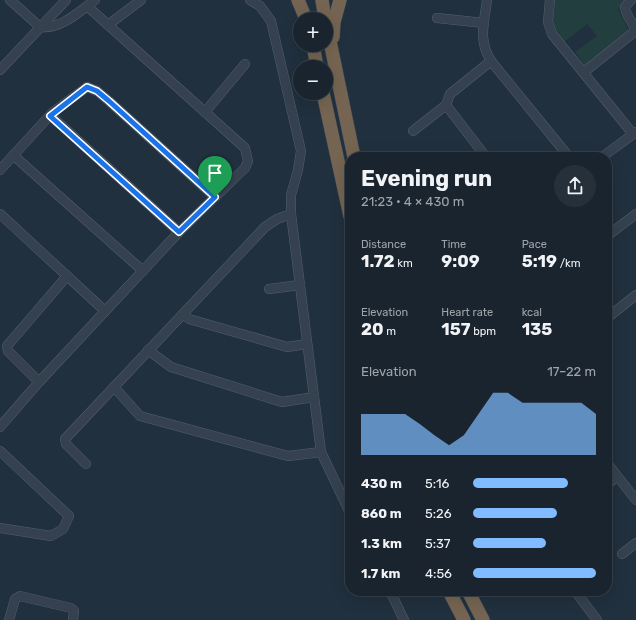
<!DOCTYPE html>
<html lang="en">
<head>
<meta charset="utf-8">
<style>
	:root { --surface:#19242e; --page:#26303a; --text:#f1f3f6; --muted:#9fa4aa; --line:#37414a; --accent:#80bcff }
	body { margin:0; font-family:Rubik,sans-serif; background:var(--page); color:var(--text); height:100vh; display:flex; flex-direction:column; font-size:15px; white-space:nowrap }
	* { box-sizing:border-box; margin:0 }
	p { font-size:13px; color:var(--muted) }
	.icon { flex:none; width:22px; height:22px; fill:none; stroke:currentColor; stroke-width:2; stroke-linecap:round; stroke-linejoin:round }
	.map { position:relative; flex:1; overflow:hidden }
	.side { position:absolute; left:345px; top:152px; width:267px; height:444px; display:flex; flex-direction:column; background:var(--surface); border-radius:16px; box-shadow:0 4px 16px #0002,0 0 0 1px var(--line) }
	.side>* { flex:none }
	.fabs { position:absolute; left:293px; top:12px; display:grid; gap:8px }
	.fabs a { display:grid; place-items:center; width:40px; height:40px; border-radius:50%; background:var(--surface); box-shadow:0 4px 16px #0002,0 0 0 1px var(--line); font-size:20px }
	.pin { position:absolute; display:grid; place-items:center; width:34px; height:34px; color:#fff; margin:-41px -17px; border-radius:50% 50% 50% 0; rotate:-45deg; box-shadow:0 0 4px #0007 }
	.pin .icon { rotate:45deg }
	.round { display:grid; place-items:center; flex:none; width:42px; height:42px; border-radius:21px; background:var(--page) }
	.summary { display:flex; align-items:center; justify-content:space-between; height:68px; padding:0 16px }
	h1 { font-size:22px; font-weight:700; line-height:30px }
	.stats { display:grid; grid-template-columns:repeat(3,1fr); gap:6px; height:68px; padding:4px 16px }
	.stats div { display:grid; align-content:center }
	.stats b { font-size:17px; font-weight:700 }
	.stats small { font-size:11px; font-weight:400 }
	.stats p { font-size:11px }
	.chart { height:112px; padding:8px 16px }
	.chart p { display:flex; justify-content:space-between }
	.chart svg { width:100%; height:72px; margin-top:4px; fill:var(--accent); opacity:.7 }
	ul { padding:0 16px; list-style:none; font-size:13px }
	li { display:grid; grid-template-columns:64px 48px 1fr; align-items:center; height:30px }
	li i { height:10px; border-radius:5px; background:var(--accent) }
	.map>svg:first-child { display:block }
	.green { fill:#233e3f }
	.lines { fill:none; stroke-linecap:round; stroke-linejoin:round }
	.minor-casing { stroke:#535f6c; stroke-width:10 }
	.highway-casing { stroke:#404c59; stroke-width:14 }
	.minor { stroke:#35414e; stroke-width:9 }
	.highway { stroke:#756451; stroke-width:13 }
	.route-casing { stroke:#fff; stroke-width:8 }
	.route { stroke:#1a73e8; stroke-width:5 }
</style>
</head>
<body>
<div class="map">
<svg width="636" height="620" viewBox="0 0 636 620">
	<rect width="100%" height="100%" fill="#21303e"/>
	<!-- green -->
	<polygon class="green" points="555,0 625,0 618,10 629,31 585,66 575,52 597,36 587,24 564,42 553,26"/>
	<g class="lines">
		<defs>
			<g id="minor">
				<path d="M 10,0 L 40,27 C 60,30 80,11 95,0"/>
				<polyline points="250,0 260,6 271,21 301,151 298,170 291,195 291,214 321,452 350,513"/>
				<path d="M 487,0 C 484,24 478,40 491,61"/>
				<polyline points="550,0 548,22 552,34 633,134"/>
				<polyline points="437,18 484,23"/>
				<polyline points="108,25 141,0"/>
				<polyline points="0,70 66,0"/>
				<path d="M 584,72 L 633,33 L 635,29 C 633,22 625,15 625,7 L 631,0"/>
				<polyline points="205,112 245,64"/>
				<polyline points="50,115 179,232"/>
				<polyline points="413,131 446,105"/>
				<polyline points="13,155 143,271"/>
				<polyline points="486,157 446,105 450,94 491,61 569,157"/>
				<polyline points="602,157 636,132"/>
				<polyline points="0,170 53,112 87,87 97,91 109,101 215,197"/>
				<polyline points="0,214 105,311"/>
				<polyline points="607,236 636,214"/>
				<polyline points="269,289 300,285"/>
				<polyline points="183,314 189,319 287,347 307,344"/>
				<polyline points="607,318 636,295"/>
				<polyline points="148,350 171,367 282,402 314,397"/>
				<polyline points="39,382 8,351 7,346 67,276"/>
				<polyline points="114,387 140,416 288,456 321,452"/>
				<polyline points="0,427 39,382 179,232 245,168 248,161 245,148 87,6"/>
				<polyline points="349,447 350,447"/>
				<polyline points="0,451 69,516 63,529 51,536 0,528"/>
				<polyline points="607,463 636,500"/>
				<polyline points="86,464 66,444 65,439 265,227 277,219 291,214"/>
				<polyline points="607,485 617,476"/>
				<polyline points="622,554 636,543"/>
				<polyline points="390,591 404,620"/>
				<polyline points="575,591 597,620"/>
				<polyline points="9,620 15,599 20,596 71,608 74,611 73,620"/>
			</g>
			<g id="highway">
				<polyline points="298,0 306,19"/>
				<polyline points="322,0 325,19"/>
				<polyline points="326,22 354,157"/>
				<polyline points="333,37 334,22 340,0"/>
				<polyline points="313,45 317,67"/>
				<polyline points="323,93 350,216"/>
				<polyline points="449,591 464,620"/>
				<polyline points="468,591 483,620"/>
			</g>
		</defs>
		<!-- minor casing -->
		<use href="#minor" class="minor-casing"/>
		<!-- highway casing -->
		<use href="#highway" class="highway-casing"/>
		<!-- minor -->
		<use href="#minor" class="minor"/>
		<!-- highway -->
		<use href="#highway" class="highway"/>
	</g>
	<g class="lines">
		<defs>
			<polygon id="route" points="87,87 97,91 109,101 215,197 179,232 50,116"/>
		</defs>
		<!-- route casing -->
		<use href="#route" class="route-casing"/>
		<!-- route -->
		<use href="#route" class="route"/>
	</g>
</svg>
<div class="fabs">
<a>+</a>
<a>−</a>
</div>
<div class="pin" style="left:215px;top:197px;background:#1e9e55"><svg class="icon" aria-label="arrive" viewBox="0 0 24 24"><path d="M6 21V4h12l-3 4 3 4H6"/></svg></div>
<section class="side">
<div class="summary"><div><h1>Evening run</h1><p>21:23 · 4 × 430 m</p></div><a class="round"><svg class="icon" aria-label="share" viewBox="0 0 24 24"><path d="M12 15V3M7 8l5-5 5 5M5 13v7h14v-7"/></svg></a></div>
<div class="stats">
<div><p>Distance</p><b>1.72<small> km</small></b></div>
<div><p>Time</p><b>9:09</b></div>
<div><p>Pace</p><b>5:19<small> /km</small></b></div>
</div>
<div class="stats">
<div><p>Elevation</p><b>20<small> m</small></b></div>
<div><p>Heart rate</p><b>157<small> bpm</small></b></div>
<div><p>kcal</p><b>135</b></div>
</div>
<div class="chart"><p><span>Elevation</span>17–22 m</p>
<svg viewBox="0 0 160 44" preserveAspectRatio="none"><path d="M0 44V19L10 19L20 19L30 19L40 25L50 32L60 38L70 32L80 19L90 6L100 6L110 12L120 12L130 12L140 12L150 12L160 19V44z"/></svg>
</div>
<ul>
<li><b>430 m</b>5:16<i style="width:77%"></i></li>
<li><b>860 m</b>5:26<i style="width:68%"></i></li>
<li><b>1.3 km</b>5:37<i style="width:59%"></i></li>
<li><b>1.7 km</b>4:56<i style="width:100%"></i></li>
</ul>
</section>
</div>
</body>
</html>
